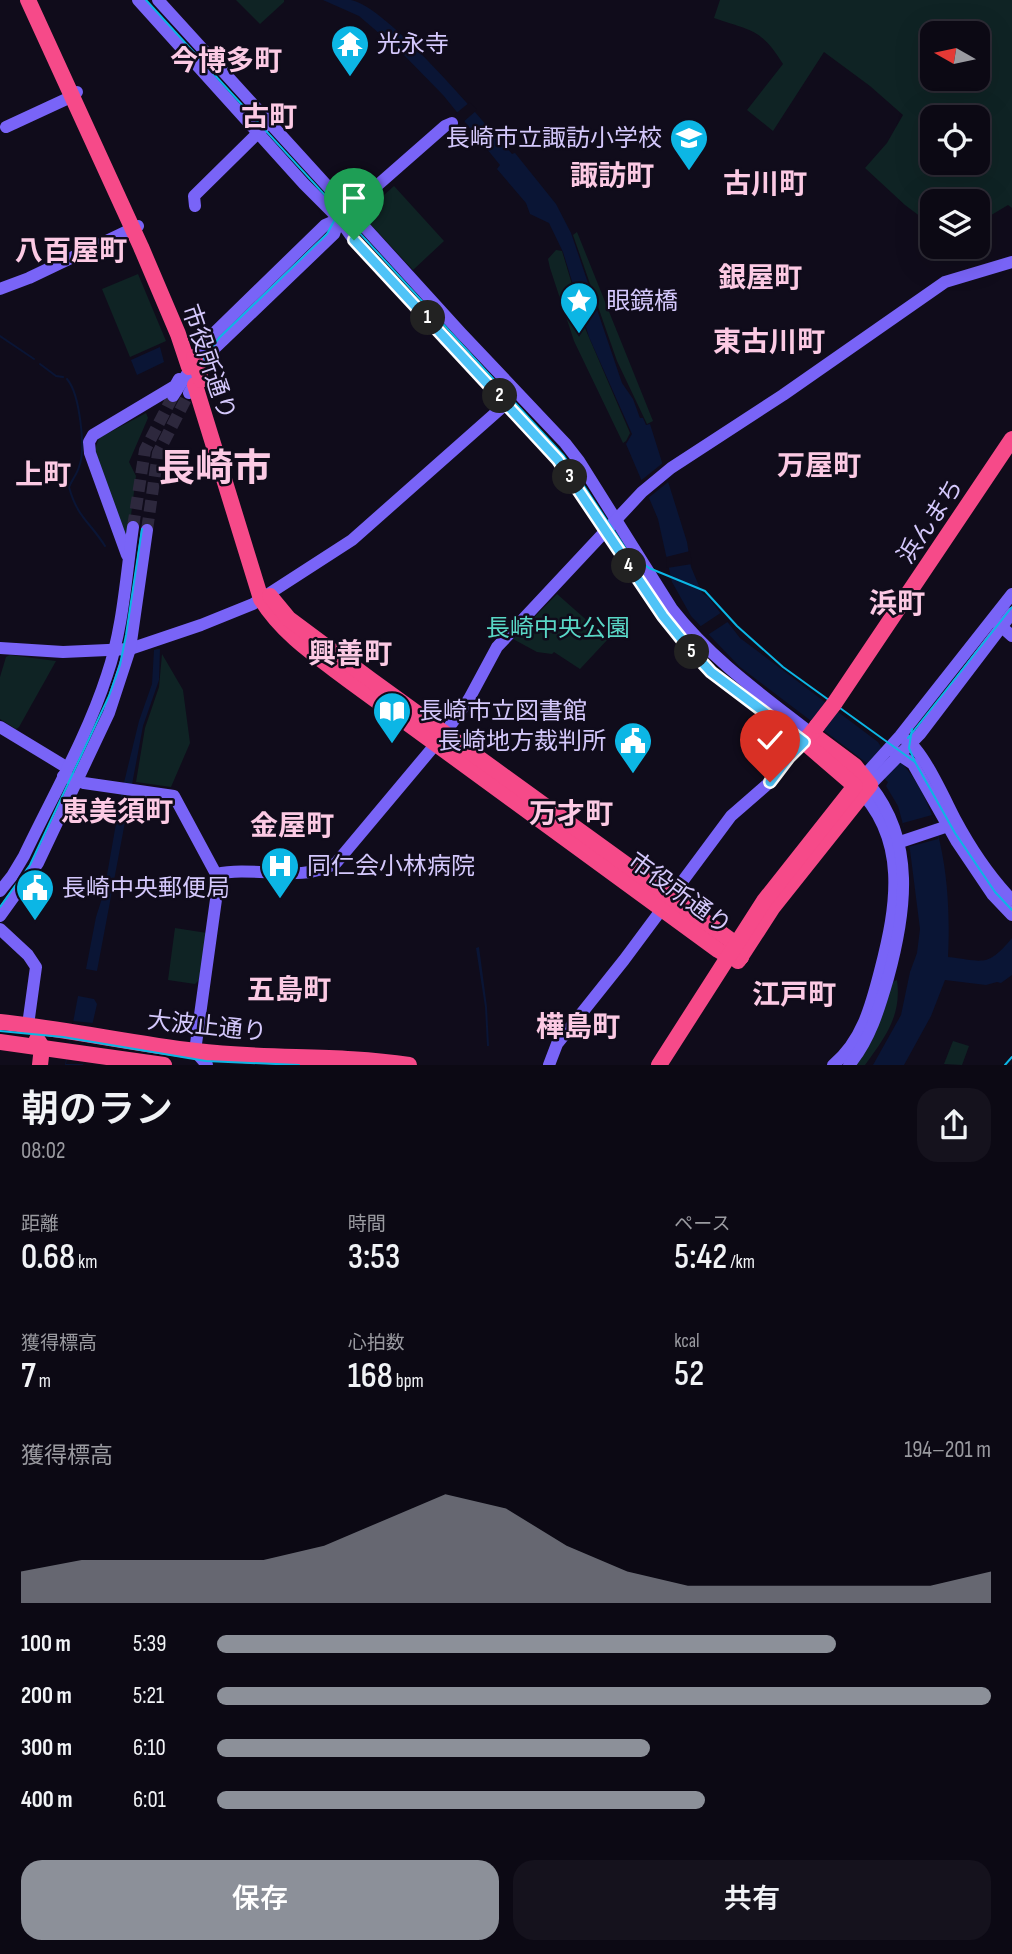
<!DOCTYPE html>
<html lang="ja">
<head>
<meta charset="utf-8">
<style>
	:root { --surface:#0c0914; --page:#15121d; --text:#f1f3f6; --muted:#9a9aa0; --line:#2c2a34; --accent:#8c9099 }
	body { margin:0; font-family:"Sofia Sans Condensed","Noto Sans JP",sans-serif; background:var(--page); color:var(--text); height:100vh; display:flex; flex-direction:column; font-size:26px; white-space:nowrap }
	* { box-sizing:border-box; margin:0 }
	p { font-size:23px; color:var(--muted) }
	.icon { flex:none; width:38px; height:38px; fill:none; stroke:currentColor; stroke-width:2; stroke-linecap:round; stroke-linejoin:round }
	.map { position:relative; height:1065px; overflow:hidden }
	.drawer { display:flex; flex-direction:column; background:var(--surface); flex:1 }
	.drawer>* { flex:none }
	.needle { width:46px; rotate:279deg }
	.controls { position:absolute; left:920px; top:21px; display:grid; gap:14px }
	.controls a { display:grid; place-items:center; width:70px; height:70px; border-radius:14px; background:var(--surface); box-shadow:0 7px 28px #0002,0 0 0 2px var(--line); font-size:35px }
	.pin { position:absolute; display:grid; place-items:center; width:60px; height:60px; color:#fff; margin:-72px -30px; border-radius:50% 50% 50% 0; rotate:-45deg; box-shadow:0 0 7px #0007 }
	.pin .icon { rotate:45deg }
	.km { position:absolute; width:35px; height:35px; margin:-18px; border-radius:50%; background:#222; color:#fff; font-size:19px; line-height:35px; text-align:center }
	.round { display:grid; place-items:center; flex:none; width:74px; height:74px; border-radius:21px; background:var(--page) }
	.head { display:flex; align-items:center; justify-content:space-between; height:119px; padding:0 21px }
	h1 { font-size:38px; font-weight:600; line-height:52px }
	.metrics { display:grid; grid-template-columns:repeat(3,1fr); gap:10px; height:119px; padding:7px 21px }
	.metrics div { display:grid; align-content:center }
	.metrics b { font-size:35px; font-weight:600 }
	.metrics small { font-size:19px; font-weight:400 }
	.metrics p { font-size:19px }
	.chart { height:196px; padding:14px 21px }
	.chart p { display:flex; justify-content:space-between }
	.chart svg { width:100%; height:126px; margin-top:7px; fill:var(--accent); opacity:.7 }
	.action { display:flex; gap:14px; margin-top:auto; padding:14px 21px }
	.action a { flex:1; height:80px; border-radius:21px; background:var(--accent); color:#fff; font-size:28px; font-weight:600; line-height:80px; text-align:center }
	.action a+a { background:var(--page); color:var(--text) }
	ul { padding:0 21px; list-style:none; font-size:23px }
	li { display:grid; grid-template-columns:112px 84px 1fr; align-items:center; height:52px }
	li i { height:18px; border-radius:9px; background:var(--accent) }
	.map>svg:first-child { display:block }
	.green { fill:#0f2324; fill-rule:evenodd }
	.water { fill:#0a1535 }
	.pier { fill:#100c1b }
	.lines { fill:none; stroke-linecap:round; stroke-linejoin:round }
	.stream { stroke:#0a1535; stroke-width:2 }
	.secondary-tunnel { stroke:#2d283d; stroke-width:12; stroke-dasharray:12 6; stroke-linecap:butt }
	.secondary { stroke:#7964f7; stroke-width:12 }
	.highway { stroke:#f64a89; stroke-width:16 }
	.tram { stroke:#0cb6e5; stroke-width:2 }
	.highway-bridge { stroke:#f64a89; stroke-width:16 }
	.route-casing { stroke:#fff; stroke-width:14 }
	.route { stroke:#4fc3f7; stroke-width:9 }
	.labels { text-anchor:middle; stroke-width:5; stroke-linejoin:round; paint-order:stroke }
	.poi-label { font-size:24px; fill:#d4c8fc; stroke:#100c1b; text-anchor:start }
	.street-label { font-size:24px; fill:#d4c8fc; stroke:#100c1b }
	.park-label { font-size:24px; fill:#59d7c6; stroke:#100c1b }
	.quarter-label { font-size:28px; font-weight:bold; fill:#fccae4; stroke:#100c1b }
	.town-label { font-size:38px; font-weight:bold; fill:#fccae4; stroke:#100c1b }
</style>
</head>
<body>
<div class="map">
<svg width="1012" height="1065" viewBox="0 0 1012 1065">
	<rect width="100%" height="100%" fill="#100c1b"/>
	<!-- green -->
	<g class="green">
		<polygon points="236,0 284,0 284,2 260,24"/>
		<path d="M 720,0 L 1012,0 L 1012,208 L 1008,205 L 988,217 L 978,227 L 978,201 L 933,201 L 933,226 L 905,205 L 865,168 L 887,143 L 903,115 L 870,86 L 824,52 L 773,131 L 747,110 L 783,64 C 761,28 751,31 714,18 ZM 933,33 L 978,33 L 978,79 L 933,79 ZM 933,117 L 978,117 L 978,163 L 933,163 Z"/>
		<polygon points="394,186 444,241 413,270 362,215"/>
		<polygon points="577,232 653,421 647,424 617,361 573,235"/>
		<polygon points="556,250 562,251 585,328 630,433 626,441 623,443 574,341 550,268 548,259"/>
		<polygon points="138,274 166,341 130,357 102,289"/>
		<polygon points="146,413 148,418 129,462 136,476 126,555 95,449 99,438"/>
		<polygon points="557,594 608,639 580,669 554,652 552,654 537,652 513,639"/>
		<polygon points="162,654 183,690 190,743 171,787 136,782 145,728 159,687"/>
		<polygon points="10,655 56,661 19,727 16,729 0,719 0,677 6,657"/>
		<polygon points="175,928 207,933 199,980 195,984 168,980"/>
		<path d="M 897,980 C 902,1016 885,1037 865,1065 L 852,1065 L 891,983 Z"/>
		<polygon points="953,1041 969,1046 962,1065 944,1064"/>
	</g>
	<!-- water -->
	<g class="water">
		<path d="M 323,0 C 332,0 342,0 351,0 C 388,7 483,122 512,154 L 515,153 L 556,204 L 571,233 L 622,383 L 633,399 L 640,418 L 643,418 L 646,425 L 650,424 L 687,542 L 691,567 L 702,593 L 708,597 L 740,638 L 878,742 L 881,747 C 889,753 899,760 906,768 C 946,816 951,898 948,957 C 984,961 987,968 1012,938 L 1012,975 L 1001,983 L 997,982 L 986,985 L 945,980 L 931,1016 L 904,1065 L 873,1065 L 901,1015 L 910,972 L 917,953 L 920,929 L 910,850 L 898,806 L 886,786 L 888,782 L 864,761 L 740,667 L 691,616 L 672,582 L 658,519 L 626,444 L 632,434 L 589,337 L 563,252 L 549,223 L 530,214 L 526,203 L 497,169 L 500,165 L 443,95 L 401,52 L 359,16 Z"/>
		<polygon points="160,347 164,362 137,375 131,360"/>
		<polygon points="157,649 160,649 159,680 143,726 97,971 86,969 96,917 104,892 121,795 139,721 152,684 154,650"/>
		<polygon points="479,947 487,1007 489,1046 487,1046 485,1007 476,948"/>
		<polygon points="78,996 94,999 97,1004 83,1065 65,1065"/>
	</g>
	<!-- pier -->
	<g class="pier">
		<polygon points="470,102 477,110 461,124 454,115"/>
		<polygon points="664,462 672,479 647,499 639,482"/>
		<polygon points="690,551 692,564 667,568 666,557"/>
		<polygon points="722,612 729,621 706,636 698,628"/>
		<polygon points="932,815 938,839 908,847 903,823"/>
		<polygon points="73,1021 93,1023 83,1064 66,1064"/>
	</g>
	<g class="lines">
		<!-- stream -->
		<g class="stream">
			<polyline points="0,336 34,359"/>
			<polyline points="40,364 56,376 63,377"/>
			<path d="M 67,379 C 80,394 86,450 79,467 C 77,474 72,480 69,487 C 77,517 90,522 105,546"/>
		</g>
		<!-- secondary-tunnel -->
		<g class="secondary-tunnel">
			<polyline points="133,527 145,450 173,396"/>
			<polyline points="147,530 158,453 189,393"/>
		</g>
		<!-- secondary -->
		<g class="secondary">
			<polyline points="138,0 304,184 339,219 354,240 559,460 663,616 688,647 711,672 804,742 789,757 770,782 731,816 624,960 557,1044 549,1065"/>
			<path d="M 158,0 L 461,333 L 565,443 L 579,461 L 672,609 C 711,659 762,695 812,734"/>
			<polyline points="6,127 73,96 77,92"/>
			<polyline points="195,206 194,196 264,127"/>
			<polyline points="0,289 29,278 138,226"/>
			<polyline points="189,393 215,348 334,234 339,219"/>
			<polyline points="173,396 212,335 325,225 339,219 445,126 452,123"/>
			<polyline points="127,555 90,453 89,442 93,435 175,386 179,379"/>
			<polyline points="995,621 1012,636"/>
			<polyline points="0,648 63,652 130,649 201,625 253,604 352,540 508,402"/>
			<polyline points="0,727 66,767"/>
			<path d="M 906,740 C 923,750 945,800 955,819 C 970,847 990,877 1012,900"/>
			<polyline points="892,750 913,764 957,842 992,894 1012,915"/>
			<polyline points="63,776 84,783 174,796 216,874 218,885 195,1051 207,1065"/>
			<polyline points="891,845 954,824"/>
			<path d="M 216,874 C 256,865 299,884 336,863 L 445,733 L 469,699 L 497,647 L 642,492 L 671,468 L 783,395 L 945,282 L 1012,262"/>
			<path d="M 0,891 L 12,876 L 24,856 C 52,797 87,737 107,675 C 123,628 126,576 133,527"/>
			<polyline points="0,916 38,863 109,713 130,649 147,530"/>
			<polyline points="0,929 28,955 36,967 28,1025"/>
			<path d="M 833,1065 C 862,1041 871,1006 880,971 C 897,906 909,838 855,786 L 900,736 L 1012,594"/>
			<path d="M 849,1065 C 870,1040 879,1009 888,978 C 906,912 916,842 870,785 L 920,734 L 1012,613"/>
		</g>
		<!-- highway -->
		<g class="highway">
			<polyline points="28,0 141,247 178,334 189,367"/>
			<path d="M 195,385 L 261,599 C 283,634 315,655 347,679 L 718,950 L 728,956 L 741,957"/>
			<polyline points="270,596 289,619 371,680 736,944 741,957"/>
			<polyline points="834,704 1012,439"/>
			<polyline points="738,961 773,907 870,785 855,766 812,734"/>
			<path d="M 0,1022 C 66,1029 130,1043 196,1051 C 267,1060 338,1054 409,1065"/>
			<polyline points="37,1039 42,1047 40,1065"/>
			<polyline points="0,1042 164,1065"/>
			<polyline points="659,1065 764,901 855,786 804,742 817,726"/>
		</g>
		<!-- tram -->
		<g class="tram">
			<polyline points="146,0 564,456 628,552 649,568 705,591 737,626 783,667 915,762"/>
			<polyline points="204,359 219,338 327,234 334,221 333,205"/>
			<polyline points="912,729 909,748 915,762 955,833 995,892 1012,910"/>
			<polyline points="908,738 1012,607"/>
			<polyline points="0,907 30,865 109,696 120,665 126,635 142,529"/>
			<polyline points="0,1031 63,1037 206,1061 299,1065"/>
			<polyline points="1005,1065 1012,1057"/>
		</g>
		<!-- highway-bridge -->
		<g class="highway-bridge">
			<polyline points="194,357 201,380"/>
			<polyline points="817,726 834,704"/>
		</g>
	</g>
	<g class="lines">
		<defs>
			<polyline id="route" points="354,240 558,460 663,616 688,647 711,672 804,742 789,757 770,782"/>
		</defs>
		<!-- route casing -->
		<use href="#route" class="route-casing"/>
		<!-- route -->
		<use href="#route" class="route"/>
	</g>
	<!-- icons -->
	<defs>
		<symbol id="temple-pin" viewBox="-11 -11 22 30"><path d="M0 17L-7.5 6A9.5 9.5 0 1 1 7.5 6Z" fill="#0cb6e5" stroke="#100c1b"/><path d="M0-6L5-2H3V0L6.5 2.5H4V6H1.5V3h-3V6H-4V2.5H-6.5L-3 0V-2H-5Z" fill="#fff"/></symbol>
		<symbol id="school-pin" viewBox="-11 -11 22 30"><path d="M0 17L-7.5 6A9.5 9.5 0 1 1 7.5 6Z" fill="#0cb6e5" stroke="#100c1b"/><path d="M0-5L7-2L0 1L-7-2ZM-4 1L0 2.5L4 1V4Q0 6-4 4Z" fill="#fff"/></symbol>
		<symbol id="sight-pin" viewBox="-11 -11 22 30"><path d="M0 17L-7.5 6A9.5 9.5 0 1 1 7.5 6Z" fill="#0cb6e5" stroke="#100c1b"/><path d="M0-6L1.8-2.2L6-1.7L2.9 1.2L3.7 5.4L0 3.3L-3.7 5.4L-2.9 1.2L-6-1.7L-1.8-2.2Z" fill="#fff"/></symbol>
		<symbol id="library-pin" viewBox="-11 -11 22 30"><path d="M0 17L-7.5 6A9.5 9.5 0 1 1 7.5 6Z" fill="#0cb6e5" stroke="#100c1b"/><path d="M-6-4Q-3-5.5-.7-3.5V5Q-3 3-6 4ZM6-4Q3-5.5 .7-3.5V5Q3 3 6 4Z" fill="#fff"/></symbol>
		<symbol id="civic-pin" viewBox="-11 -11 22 30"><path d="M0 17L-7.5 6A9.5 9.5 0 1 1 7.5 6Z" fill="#0cb6e5" stroke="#100c1b"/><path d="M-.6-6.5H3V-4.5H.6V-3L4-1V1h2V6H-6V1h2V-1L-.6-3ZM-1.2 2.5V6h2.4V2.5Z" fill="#fff"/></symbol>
		<symbol id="hospital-pin" viewBox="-11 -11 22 30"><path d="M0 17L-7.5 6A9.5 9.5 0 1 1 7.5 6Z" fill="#0cb6e5" stroke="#100c1b"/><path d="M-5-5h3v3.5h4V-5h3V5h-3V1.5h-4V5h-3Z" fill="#fff"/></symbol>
	</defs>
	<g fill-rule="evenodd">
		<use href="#temple-pin" x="328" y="22" width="44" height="60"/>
		<use href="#school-pin" x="667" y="116" width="44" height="60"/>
		<use href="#sight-pin" x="557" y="279" width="44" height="60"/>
		<use href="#library-pin" x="370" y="689" width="44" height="60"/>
		<use href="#civic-pin" x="611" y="719" width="44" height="60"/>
		<use href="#hospital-pin" x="258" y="844" width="44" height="60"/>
		<use href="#civic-pin" x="13" y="866" width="44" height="60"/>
	</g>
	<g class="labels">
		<!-- poi labels -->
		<g class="poi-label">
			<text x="377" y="52">光永寺</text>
			<text x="662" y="146" text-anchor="end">長崎市立諏訪小学校</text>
			<text x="606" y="309">眼鏡橋</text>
			<text x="419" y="719">長崎市立図書館</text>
			<text x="606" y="749" text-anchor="end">長崎地方裁判所</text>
			<text x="307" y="874">同仁会小林病院</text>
			<text x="62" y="896">長崎中央郵便局</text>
		</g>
		<!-- street labels -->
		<g class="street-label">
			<text transform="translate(209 362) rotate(71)" y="8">市役所通り</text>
			<text transform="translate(930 521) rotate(-56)" y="8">浜んまち</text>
			<text transform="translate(680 893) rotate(36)" y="8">市役所通り</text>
			<text transform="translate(207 1026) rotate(6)" y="8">大波止通り</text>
		</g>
		<!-- park labels -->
		<g class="park-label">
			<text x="558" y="636">長崎中央公園</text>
		</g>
		<!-- quarter labels -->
		<g class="quarter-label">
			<text x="226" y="70">今博多町</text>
			<text x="269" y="126">古町</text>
			<text x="612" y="185">諏訪町</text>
			<text x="765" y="193">古川町</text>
			<text x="71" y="260">八百屋町</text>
			<text x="760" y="287">銀屋町</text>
			<text x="769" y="351">東古川町</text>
			<text x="819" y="475">万屋町</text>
			<text x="43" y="484">上町</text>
			<text x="897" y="613">浜町</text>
			<text x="350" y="663">興善町</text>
			<text x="117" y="821">恵美須町</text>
			<text x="571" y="823">万才町</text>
			<text x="292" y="835">金屋町</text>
			<text x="289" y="999">五島町</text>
			<text x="794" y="1004">江戸町</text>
			<text x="578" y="1036">樺島町</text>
		</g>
		<!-- town labels -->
		<g class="town-label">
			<text x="214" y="481">長崎市</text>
		</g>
	</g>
</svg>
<div class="controls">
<a><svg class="needle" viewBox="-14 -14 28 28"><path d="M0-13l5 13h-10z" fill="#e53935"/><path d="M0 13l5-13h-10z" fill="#9a9aa0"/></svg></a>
<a><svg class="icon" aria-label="locate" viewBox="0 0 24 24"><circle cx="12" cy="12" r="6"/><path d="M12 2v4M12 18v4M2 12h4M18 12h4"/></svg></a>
<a><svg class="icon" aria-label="layers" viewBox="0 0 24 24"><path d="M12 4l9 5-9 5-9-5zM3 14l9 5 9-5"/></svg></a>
</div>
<div class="pin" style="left:354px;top:240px;background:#1e9e55"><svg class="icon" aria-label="arrive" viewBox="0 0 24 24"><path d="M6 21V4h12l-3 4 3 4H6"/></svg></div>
<div class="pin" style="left:770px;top:782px;background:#d93025"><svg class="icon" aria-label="check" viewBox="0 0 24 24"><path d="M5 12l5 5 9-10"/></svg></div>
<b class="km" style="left:428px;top:318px">1</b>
<b class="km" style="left:500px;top:396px">2</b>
<b class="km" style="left:570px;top:477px">3</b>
<b class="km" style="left:629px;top:566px">4</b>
<b class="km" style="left:692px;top:652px">5</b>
</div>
<section class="drawer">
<div class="head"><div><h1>朝のラン</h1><p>08:02</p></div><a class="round"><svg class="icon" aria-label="share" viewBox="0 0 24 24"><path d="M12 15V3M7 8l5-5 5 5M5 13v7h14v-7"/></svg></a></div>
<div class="metrics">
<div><p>距離</p><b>0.68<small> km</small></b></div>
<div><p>時間</p><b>3:53</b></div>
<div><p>ペース</p><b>5:42<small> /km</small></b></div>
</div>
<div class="metrics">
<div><p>獲得標高</p><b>7<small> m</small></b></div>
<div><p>心拍数</p><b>168<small> bpm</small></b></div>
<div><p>kcal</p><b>52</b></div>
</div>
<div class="chart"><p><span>獲得標高</span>194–201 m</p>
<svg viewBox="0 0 160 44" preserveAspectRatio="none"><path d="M0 44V33L10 29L20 29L30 29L40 29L50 24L60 15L70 6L80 11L90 24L100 33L110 38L120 38L130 38L140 38L150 38L160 33V44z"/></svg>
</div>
<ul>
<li><b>100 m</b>5:39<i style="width:80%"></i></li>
<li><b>200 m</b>5:21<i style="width:100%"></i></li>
<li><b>300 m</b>6:10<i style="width:56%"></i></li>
<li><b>400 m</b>6:01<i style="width:63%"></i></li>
</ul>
<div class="action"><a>保存</a><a>共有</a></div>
</section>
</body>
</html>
